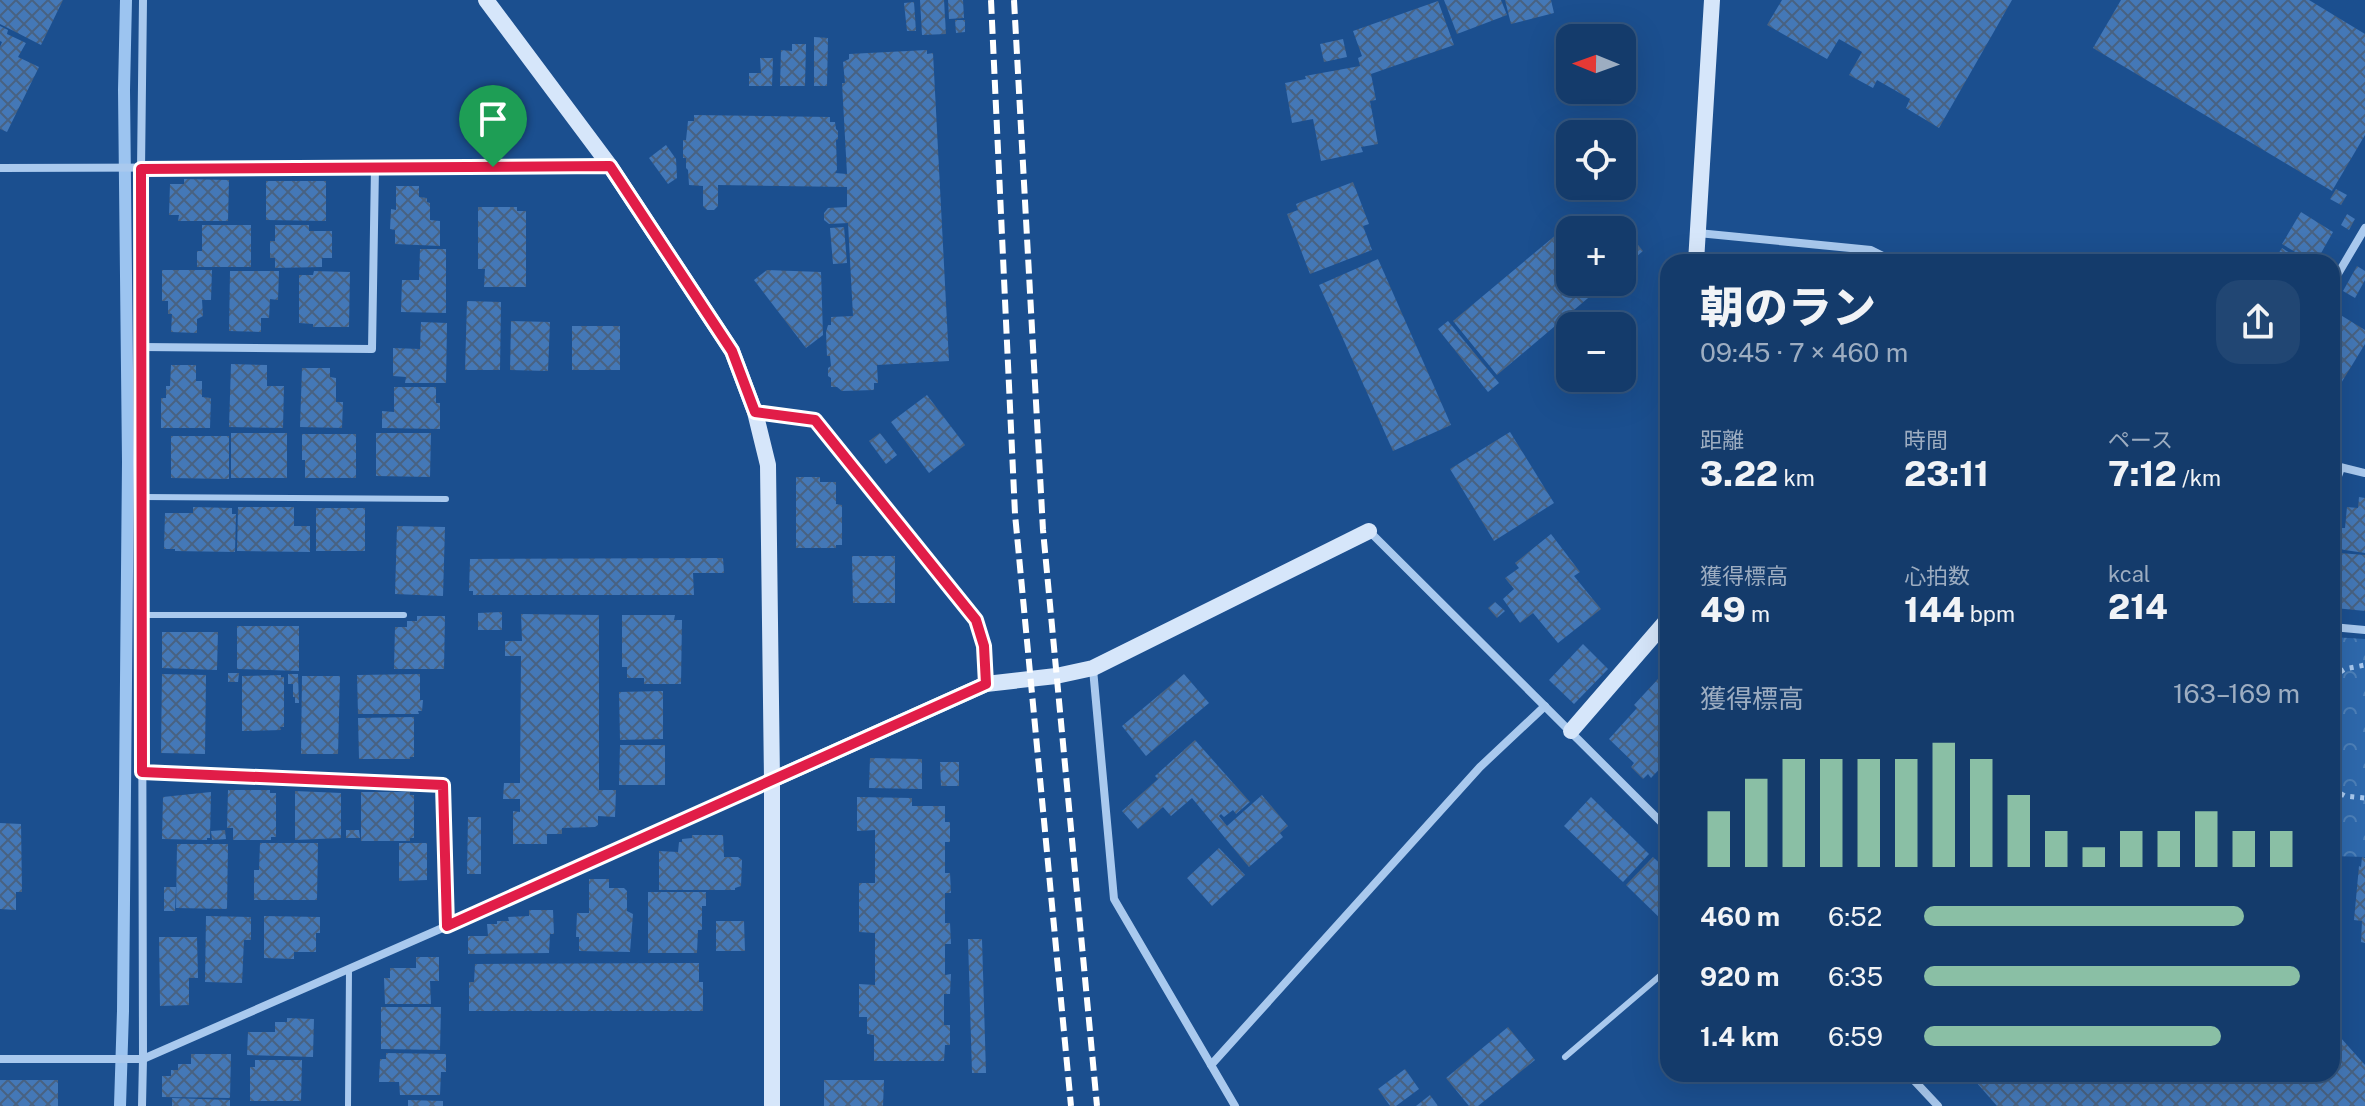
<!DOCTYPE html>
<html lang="ja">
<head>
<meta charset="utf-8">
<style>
	:root { --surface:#143b6b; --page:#214673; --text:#f1f3f6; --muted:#9dadc1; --line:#33557e; --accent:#8abfa5 }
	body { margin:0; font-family:"Public Sans","Noto Sans JP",sans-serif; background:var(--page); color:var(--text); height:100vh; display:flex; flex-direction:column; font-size:30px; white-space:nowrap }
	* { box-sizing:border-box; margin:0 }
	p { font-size:26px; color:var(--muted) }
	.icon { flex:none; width:44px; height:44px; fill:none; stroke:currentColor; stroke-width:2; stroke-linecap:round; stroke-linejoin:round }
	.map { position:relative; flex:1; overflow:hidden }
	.details { position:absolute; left:1660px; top:254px; width:680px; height:828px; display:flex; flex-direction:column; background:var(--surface); border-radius:24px; box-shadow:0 8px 32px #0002,0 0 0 2px var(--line) }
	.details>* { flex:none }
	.needle { width:52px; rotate:271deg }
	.controls { position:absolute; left:1556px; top:24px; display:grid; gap:16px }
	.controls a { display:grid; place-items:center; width:80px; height:80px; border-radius:16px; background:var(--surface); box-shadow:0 8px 32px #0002,0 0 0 2px var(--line); font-size:40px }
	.pin { position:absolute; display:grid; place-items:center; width:68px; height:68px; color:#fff; margin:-82px -34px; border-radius:50% 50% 50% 0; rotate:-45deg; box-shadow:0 0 8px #0007 }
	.pin .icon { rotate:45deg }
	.round { display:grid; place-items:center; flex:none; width:84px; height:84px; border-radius:24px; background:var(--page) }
	.summary { display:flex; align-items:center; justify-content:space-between; height:136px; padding:0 40px }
	h1 { font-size:44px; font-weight:800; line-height:60px }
	.stats { display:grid; grid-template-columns:repeat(3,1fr); gap:12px; height:136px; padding:8px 40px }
	.stats div { display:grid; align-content:center }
	.stats b { font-size:34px; font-weight:800 }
	.stats small { font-size:22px; font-weight:400 }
	.stats p { font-size:22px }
	.chart { height:224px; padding:16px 40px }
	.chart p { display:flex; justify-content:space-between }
	.chart svg { width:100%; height:144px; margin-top:8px; stroke:var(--accent); stroke-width:6 }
	ul { padding:0 40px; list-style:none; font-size:26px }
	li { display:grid; grid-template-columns:128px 96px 1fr; align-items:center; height:60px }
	li i { height:20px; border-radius:10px; background:var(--accent) }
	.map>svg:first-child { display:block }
	.park { fill:url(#park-crowns) }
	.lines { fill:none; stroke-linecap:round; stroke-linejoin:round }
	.stream { stroke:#9cc4f0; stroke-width:12 }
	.building { fill:url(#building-cross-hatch) }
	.path { stroke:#a9c9ee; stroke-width:5; stroke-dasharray:4 6; stroke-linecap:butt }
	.lane { stroke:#a9c9ee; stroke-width:6 }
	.street { stroke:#a9c9ee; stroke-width:8 }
	.secondary { stroke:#d6e6fa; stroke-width:16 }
	.rail { stroke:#fff; stroke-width:6; stroke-dasharray:14 6; stroke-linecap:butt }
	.route-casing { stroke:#fff; stroke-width:16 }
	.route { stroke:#e11d48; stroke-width:10 }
</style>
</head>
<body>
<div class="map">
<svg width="2365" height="1106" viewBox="0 0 2365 1106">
	<defs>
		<pattern id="park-crowns" width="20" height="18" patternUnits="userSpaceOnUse" patternTransform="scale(2)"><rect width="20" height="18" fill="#2e69ad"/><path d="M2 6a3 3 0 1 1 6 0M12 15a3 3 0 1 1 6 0" fill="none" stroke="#4d80b9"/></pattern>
		<pattern id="building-cross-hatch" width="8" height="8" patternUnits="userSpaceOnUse" patternTransform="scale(2)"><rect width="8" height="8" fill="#4478b7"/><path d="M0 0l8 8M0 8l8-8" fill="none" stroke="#486282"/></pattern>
	</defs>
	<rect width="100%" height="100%" fill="#1b4f8f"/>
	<!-- park -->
	<polygon class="park" points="2332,637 2365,639 2365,857 2332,856"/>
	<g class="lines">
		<!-- stream -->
		<polyline class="stream" points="120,1106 123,1011 128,462 124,90 126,0"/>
	</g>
	<!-- building -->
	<g class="building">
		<polygon points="0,0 63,0 41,45 0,24"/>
		<polygon points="920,0 944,0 946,34 922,35"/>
		<polygon points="948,0 963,0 964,18 949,19"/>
		<polygon points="1444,0 1501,0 1507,15 1457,34"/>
		<polygon points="1505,0 1551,0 1554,13 1511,24"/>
		<polygon points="1782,0 2012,0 1939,128 1906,108 1910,99 1877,80 1873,88 1849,75 1862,52 1839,39 1827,59 1767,25"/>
		<polygon points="2121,0 2309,0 2365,34 2365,135 2332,191 2093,48"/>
		<polygon points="1438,1 1454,45 1371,74 1376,100 1370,101 1378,144 1361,147 1363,152 1321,161 1313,119 1292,123 1285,83 1306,79 1305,76 1360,66 1358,58 1362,56 1353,31"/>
		<polygon points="914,2 916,31 907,31 904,3"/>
		<polygon points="955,20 965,20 965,32 956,33"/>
		<polygon points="0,26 8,30 7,34 26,43 18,57 39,67 7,132 0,129 0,47 2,42 0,41"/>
		<polygon points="814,37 828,38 827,86 814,86"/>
		<polygon points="1343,39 1347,57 1324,62 1320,44"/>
		<polygon points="792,44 806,44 805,86 780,86 781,50 792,51"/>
		<polygon points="927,50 927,54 933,53 949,361 877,365 878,383 874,383 874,390 842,391 837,387 831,387 831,378 828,376 828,368 831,366 830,356 827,356 826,332 828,325 831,325 831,317 853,316 848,223 829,224 824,220 824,213 828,208 847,207 847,187 718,185 718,206 714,210 707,210 703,206 703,186 689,185 688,170 686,168 686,158 683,158 683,140 686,140 688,121 694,121 694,115 830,117 830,122 835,122 836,129 838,131 838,139 836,140 837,170 835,173 847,174 842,83 845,83 843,62 849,59 849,54"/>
		<polygon points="760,58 773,58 772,86 749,86 749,73 761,73"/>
		<polygon points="666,145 676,159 677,178 668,184 649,158"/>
		<polygon points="184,179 229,180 228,221 178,221 179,215 169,215 170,184 184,184"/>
		<polygon points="266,181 326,181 326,221 266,220"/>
		<polygon points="1353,182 1369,224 1363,226 1372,250 1310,274 1287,214 1298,210 1296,204"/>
		<polygon points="396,186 419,186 419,197 427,198 427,202 430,203 430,220 440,221 440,246 395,244 395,230 390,229 391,209 396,210"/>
		<polygon points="2336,189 2347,195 2341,205 2330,199"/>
		<polygon points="478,207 517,207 517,211 526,211 526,287 484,287 485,269 478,269"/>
		<polygon points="2301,212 2333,232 2316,262 2312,262 2282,244"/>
		<polygon points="2347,214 2355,219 2349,230 2341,225"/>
		<polygon points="1617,219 1643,251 1622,269 1622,230 1605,230"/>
		<polygon points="202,225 251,225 251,267 197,267 197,251 202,251"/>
		<polygon points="275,225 309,225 309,231 332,231 332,258 322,258 322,267 275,268 275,258 270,258 270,241 275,241"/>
		<polygon points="844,227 847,263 833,264 830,228"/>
		<polygon points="1557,234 1570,249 1570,282 1607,282 1497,375 1453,321"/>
		<polygon points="2282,248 2290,253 2285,262 2273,262"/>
		<polygon points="420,249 446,249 446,313 401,312 402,280 419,280"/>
		<polygon points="1378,259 1451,425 1393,451 1319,285"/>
		<polygon points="2357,266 2365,271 2365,280 2355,298 2343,291"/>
		<polygon points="162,270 212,270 211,300 202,300 203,316 197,319 197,333 171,332 172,314 168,314 168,301 162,301"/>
		<polygon points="767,270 821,272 823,335 806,348 754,280"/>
		<polygon points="230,271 279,271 278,300 270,299 269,318 261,318 261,332 229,331"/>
		<polygon points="314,271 350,272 349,327 313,327 313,324 299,323 299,275 313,275"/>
		<polygon points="467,301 501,302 500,370 465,370"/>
		<polygon points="2334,311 2365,330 2365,344 2332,398 2332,313"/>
		<polygon points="511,321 550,322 548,371 510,370"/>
		<polygon points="1448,321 1499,383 1488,392 1438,329"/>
		<polygon points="421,322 447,323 446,383 405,383 406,377 393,376 393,348 420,349"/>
		<rect x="572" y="326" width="48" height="44"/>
		<polygon points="231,364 267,365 267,386 284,386 283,428 229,427"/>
		<polygon points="171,365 196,365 196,381 202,381 202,397 211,398 210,428 161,428 161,398 166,398 166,386 170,386"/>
		<polygon points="302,368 330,368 330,377 336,378 336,402 343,402 342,428 300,427"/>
		<polygon points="394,387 436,387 436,403 440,403 440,429 382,428 382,411 394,412"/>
		<polygon points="927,395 965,445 929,473 891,422"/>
		<polygon points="1510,432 1554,503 1494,541 1450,469"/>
		<rect x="231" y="433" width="56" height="45"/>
		<polygon points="376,433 431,433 430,477 376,476"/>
		<polygon points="880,433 897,455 886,464 869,441"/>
		<polygon points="302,434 356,434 356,478 305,478 305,460 302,460"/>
		<polygon points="171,436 229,436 229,479 171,478"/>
		<polygon points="796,477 820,477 820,482 836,482 836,504 842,505 842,545 836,545 836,548 796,548"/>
		<polygon points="2359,497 2365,498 2365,553 2338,549 2339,528 2345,528 2347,507 2358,508"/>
		<polygon points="193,507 232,508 232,514 236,514 235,552 175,551 175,549 164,549 165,513 193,513"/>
		<polygon points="238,507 294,507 294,526 310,526 310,552 237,551"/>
		<rect x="316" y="508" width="49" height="43"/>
		<polygon points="397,526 445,527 443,596 395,594"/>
		<polygon points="1551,534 1580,572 1574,576 1601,609 1558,643 1533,613 1520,623 1503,599 1514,589 1505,578 1519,568 1515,563"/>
		<polygon points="2339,553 2365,555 2365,611 2335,608 2336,596 2332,596 2332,556 2339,556"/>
		<polygon points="852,556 895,556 895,603 853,603"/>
		<polygon points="723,558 724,573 693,573 694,595 473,595 473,591 469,591 470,559"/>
		<polygon points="1495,602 1505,611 1497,618 1488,608"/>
		<polygon points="502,612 502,630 478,630 478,613"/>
		<polygon points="521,614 599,615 599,790 616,790 615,817 598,816 598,825 595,827 562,828 562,834 547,834 547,844 513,844 513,811 520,812 520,799 503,799 504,783 520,783 521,656 505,656 505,641 522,641"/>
		<polygon points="622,615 675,615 674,620 682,620 681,684 644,684 644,678 627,678 627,667 622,667"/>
		<polygon points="417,616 445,616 444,669 394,669 395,627 407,627 407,621 417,621"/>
		<polygon points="237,626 299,626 299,671 237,669"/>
		<polygon points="162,632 218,632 217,670 162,668"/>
		<polygon points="1583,644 1608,669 1574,704 1549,680"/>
		<polygon points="1668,668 1668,760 1651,778 1648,774 1643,779 1631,767 1634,763 1609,739 1637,708 1634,705"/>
		<polygon points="228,673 239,673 238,682 228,682"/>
		<polygon points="162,674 206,675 205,754 161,753"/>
		<polygon points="288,674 298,674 299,703 295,703 295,697 293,697 293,684 288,684"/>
		<polygon points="420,674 420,700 423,700 422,711 418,711 419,714 358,714 357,675"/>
		<polygon points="1184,674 1209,703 1146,756 1122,726"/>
		<polygon points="281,675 281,677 284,677 284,727 280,727 281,730 242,731 242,676"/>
		<polygon points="302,676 340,676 338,754 301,754"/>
		<polygon points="663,691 663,739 620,740 619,692"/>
		<polygon points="414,717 414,757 410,757 410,759 359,759 358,718"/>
		<polygon points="1195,740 1250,802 1236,814 1233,810 1224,817 1221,814 1219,816 1227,826 1262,795 1288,826 1280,833 1283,837 1249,867 1192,798 1171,816 1163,807 1138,829 1122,811 1158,779 1155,776"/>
		<polygon points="620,745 665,745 665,785 619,785"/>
		<polygon points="870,758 922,759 922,789 869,788"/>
		<polygon points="940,762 959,762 959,786 941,786"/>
		<polygon points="228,790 270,790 270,793 276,793 276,837 271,837 271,840 233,840 233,828 227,828"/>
		<polygon points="295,791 341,793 341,838 295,840"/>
		<polygon points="211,792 210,838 207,838 207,840 162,839 163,797"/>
		<polygon points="361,792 410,792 410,795 414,795 414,838 410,838 410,841 361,841"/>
		<polygon points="857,797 912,798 912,806 945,806 945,822 950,822 950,842 945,842 945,873 950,873 951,893 945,893 945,923 950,923 951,944 945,944 945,975 951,974 950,994 944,994 944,1025 950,1025 950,1045 945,1045 944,1061 874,1061 874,1035 867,1034 867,1017 859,1017 859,984 875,985 875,933 859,932 859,883 875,883 875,830 857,831"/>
		<polygon points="1591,797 1649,854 1623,882 1564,826"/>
		<polygon points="468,817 481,817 481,874 467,874"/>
		<polygon points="0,823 21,824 22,892 16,892 16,910 0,909"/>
		<polygon points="225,830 226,839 212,840 211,831"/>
		<polygon points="346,830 359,830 360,838 346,838"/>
		<polygon points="2332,834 2335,834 2336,854 2332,854"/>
		<polygon points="692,835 723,835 724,857 738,857 742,860 741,886 735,888 735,890 659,890 659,851 678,852 679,842 682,842 682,839 692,838"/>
		<polygon points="260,843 318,843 317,900 254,900 254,870 259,870"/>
		<polygon points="399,843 427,843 427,880 399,881"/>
		<polygon points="177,844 228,844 227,909 176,908"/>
		<polygon points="1219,848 1245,875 1212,906 1187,878"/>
		<polygon points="1653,857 1668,871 1668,926 1626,885"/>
		<polygon points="2362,857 2365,858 2365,943 2361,942 2362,921 2354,920 2359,866 2361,867"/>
		<polygon points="589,879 609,879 609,888 624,888 627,891 627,911 633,914 630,952 579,951 579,937 576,937 577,913 589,913"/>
		<polygon points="164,887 176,887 175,911 164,911"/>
		<polygon points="648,892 706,892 706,906 702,906 702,930 698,930 697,953 648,953"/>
		<polygon points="529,910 553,910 554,934 550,934 549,953 468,954 468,936 488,936 487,924 497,924 497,921 509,921 508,917 529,916"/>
		<polygon points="206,916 251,917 251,940 244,940 242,983 205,982"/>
		<polygon points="264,916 320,917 320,933 316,933 316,952 294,952 294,959 264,958"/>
		<polygon points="716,921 744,921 745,951 716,951"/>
		<polygon points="159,937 197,937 198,978 189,978 189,1005 160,1006"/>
		<polygon points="968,939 982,939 986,1073 972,1073"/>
		<polygon points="416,957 439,957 439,981 430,981 431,1004 385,1004 384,978 390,978 390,968 416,968"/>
		<polygon points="699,963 699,982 703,982 703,1011 469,1011 469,982 474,982 475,964"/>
		<polygon points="381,1007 441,1007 440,1050 381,1049"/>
		<polygon points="287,1018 314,1019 313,1057 247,1055 248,1032 275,1032 275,1022 287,1022"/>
		<polygon points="1508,1027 1535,1060 1478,1106 1469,1106 1446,1078"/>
		<polygon points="2332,1028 2365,1065 2365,1106 1997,1106 1969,1074 2332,1074"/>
		<polygon points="386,1053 446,1054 446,1072 441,1072 440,1095 400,1095 399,1082 379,1082 380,1059 386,1059"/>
		<polygon points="191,1054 231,1054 230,1098 162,1097 162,1076 171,1076 171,1070 178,1070 178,1064 191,1064"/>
		<polygon points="255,1060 302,1060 301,1101 250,1101 250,1067 255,1067"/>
		<polygon points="1405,1069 1419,1089 1396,1106 1390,1106 1378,1089"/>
		<rect x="0" y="1080" width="58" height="26"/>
		<polygon points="824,1080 884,1080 883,1106 824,1106"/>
		<polygon points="1430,1095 1438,1106 1416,1106"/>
		<polygon points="172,1098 230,1100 230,1106 172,1106"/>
		<polygon points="408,1100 443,1101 443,1106 408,1106"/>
	</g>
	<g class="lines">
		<!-- path -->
		<g class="path">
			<polyline points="2332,677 2345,669 2365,665"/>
			<polyline points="2332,789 2345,796 2365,798"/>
		</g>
		<!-- lane -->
		<g class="lane">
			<polyline points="142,497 446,499"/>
			<polyline points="142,615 404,615"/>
			<polyline points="1565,1057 1668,969"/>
			<polyline points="348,1106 349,970"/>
		</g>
		<!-- street -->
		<g class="street">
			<polyline points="0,168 610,166"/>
			<polyline points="1698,233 1871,250 1895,262"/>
			<polyline points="2332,284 2365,228"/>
			<polyline points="141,347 372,349 375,167"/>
			<polyline points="755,412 815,420 976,620 984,646 986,683"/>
			<polyline points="2332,465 2365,473"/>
			<polyline points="2332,493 2341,468"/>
			<polyline points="1369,531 1668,829"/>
			<polyline points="2332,627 2365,630"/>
			<polyline points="1093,669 1114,899 1235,1106"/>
			<polyline points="142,772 443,785 447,926"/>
			<polyline points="0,1059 143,1059 141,169 143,0"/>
			<polyline points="1211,1065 1480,767 1545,706"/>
			<polyline points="1908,1074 1938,1106"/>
			<polyline points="142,1106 143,1059 447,926 771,780"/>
		</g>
		<!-- secondary -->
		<g class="secondary">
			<polyline points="486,0 610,166 732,351 755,412 768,465 772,780 772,1106"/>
			<polyline points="1696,262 1712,0"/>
			<polyline points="1571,731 1668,619"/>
			<polyline points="772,780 986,684 1056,676 1093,668 1369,531"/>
		</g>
		<!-- rail -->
		<g class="rail">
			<polyline points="991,0 1015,514 1071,1106"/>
			<polyline points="1014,0 1043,530 1097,1106"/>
		</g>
	</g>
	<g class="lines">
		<defs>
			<polygon id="route" points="610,166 732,351 755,412 815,420 976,620 984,646 986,684 447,926 443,785 142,772 141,169"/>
		</defs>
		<!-- route casing -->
		<use href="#route" class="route-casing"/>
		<!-- route -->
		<use href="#route" class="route"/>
	</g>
</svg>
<div class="controls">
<a><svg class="needle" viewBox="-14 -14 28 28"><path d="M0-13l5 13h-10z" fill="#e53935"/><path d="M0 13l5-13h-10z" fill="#9dadc1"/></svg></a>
<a><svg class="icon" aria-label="locate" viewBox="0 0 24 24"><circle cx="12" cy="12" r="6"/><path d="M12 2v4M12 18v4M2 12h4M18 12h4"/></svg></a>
<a>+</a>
<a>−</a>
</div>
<div class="pin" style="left:493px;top:167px;background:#1e9e55"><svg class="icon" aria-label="arrive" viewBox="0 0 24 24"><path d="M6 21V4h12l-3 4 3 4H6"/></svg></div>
<section class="details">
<div class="summary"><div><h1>朝のラン</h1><p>09:45 · 7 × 460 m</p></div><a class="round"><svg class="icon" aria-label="share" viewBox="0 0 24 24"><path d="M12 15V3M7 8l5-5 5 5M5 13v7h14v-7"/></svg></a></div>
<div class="stats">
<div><p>距離</p><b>3.22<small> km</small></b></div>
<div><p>時間</p><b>23:11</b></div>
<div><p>ペース</p><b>7:12<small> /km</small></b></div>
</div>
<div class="stats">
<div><p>獲得標高</p><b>49<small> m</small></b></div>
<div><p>心拍数</p><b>144<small> bpm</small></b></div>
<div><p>kcal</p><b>214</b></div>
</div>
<div class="chart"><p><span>獲得標高</span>163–169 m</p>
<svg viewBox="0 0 160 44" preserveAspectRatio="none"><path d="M5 44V27M15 44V17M25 44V11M35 44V11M45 44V11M55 44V11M65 44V6M75 44V11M85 44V22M95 44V33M105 44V38M115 44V33M125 44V33M135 44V27M145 44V33M155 44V33"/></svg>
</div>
<ul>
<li><b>460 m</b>6:52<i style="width:85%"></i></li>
<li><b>920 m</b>6:35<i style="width:100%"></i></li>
<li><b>1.4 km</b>6:59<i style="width:79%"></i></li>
</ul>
</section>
</div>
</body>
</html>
